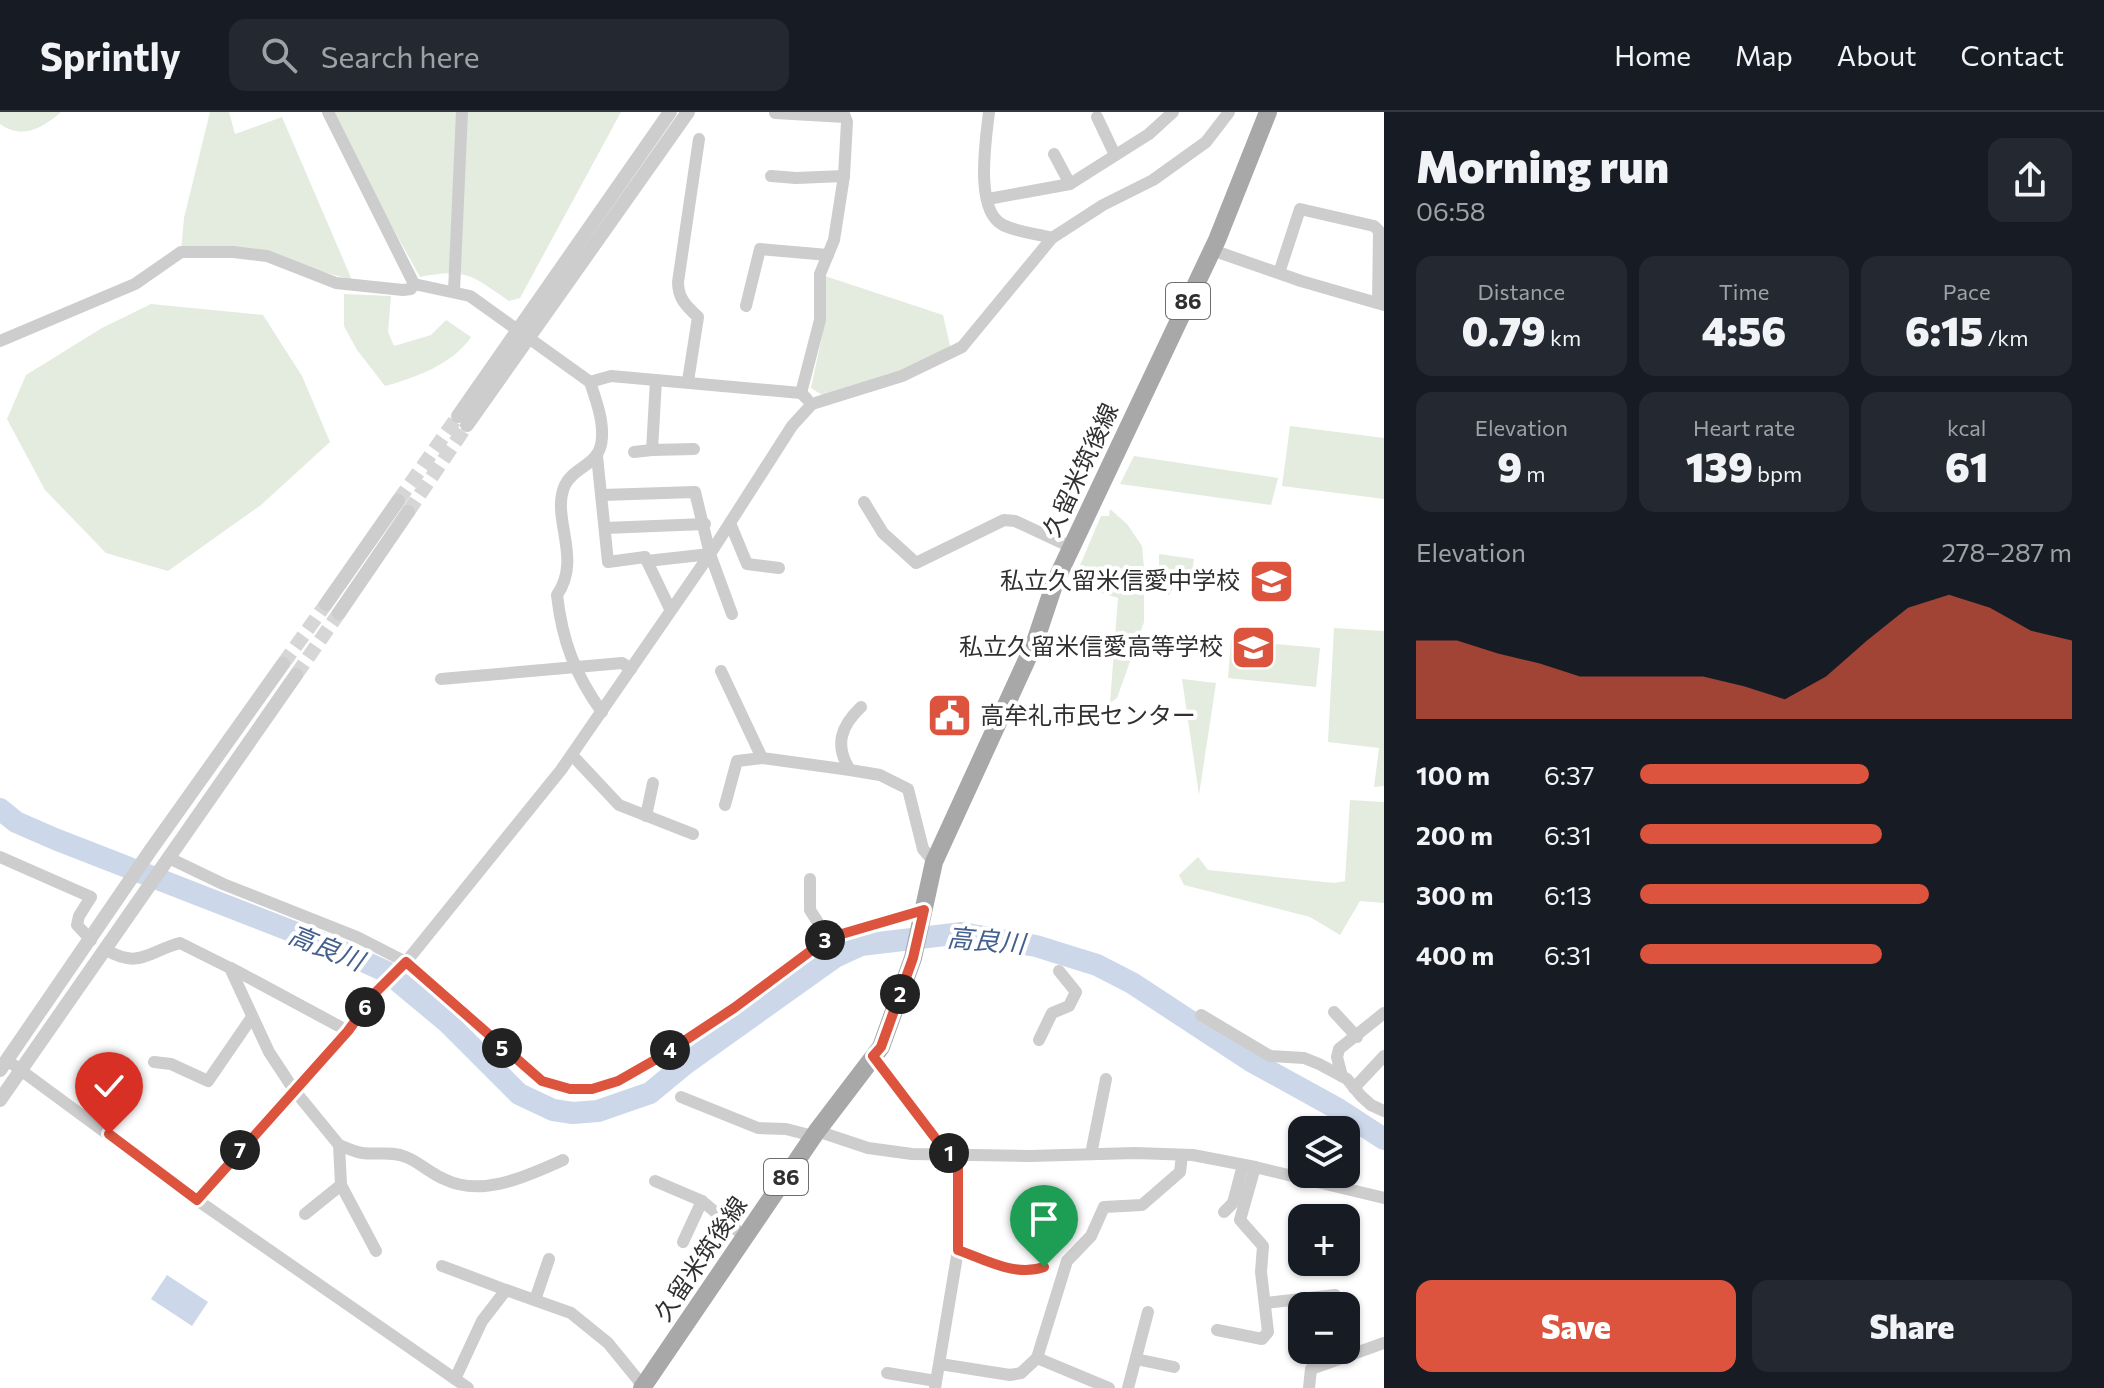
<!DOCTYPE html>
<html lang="en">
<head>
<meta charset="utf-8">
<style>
	:root { --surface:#171b24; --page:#242831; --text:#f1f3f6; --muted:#9ea1a6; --line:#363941; --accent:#dc543d }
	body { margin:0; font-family:Commissioner,"Noto Sans JP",sans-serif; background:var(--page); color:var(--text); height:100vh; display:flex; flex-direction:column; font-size:30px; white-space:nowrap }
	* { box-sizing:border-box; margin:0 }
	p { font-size:26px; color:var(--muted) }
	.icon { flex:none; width:44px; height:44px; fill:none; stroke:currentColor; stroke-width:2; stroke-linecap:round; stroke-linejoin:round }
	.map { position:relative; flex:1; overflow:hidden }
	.side { display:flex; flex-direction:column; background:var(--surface); width:720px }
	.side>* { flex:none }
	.tools { position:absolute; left:1288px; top:1004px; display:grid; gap:16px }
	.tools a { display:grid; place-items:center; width:72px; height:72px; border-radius:16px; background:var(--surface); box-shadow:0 2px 6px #0004; font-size:40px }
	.pin { position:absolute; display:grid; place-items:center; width:68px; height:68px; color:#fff; margin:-82px -34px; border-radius:50% 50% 50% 0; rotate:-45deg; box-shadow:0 0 8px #0007 }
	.pin .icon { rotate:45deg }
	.km { position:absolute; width:40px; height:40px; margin:-20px; border-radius:50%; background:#222; color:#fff; font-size:22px; line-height:40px; text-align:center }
	.round { display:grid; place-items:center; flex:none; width:84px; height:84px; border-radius:16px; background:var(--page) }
	.head { display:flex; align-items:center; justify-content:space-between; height:136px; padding:0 32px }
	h1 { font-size:44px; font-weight:800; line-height:60px }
	.figures { display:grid; grid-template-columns:repeat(3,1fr); gap:12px; height:136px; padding:8px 32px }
	.figures div { display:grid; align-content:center; border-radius:16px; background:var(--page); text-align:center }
	.figures b { font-size:40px; font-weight:800 }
	.figures small { font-size:22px; font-weight:400 }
	.figures p { font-size:22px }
	.chart { height:224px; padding:16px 32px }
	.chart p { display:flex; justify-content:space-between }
	.chart svg { width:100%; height:144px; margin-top:8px; fill:var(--accent); opacity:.7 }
	.button { display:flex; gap:16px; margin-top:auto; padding:16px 32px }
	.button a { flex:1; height:92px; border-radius:16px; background:var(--accent); color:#fff; font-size:32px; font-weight:800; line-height:92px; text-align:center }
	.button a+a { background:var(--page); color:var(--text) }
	ul { padding:0 32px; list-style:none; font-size:26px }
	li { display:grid; grid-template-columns:128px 96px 1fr; align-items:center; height:60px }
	li i { height:20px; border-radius:10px; background:var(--accent) }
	header { display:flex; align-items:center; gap:48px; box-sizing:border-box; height:112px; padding:0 40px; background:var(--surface); border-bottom:2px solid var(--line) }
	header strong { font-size:38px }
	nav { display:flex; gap:44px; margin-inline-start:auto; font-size:28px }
	.search { width:560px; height:72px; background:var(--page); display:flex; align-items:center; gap:20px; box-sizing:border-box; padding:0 28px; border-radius:16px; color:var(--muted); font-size:30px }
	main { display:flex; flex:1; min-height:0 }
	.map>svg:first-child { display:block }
	.green { fill:#e3ecde }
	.water { fill:#ccd8ea }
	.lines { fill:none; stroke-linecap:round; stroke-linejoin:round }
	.river { stroke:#ccd8ea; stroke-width:22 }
	.tertiary-tunnel { stroke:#d6d6d6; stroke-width:14; stroke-dasharray:14 7; stroke-linecap:butt }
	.minor { stroke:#cdcdcd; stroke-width:12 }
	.tertiary { stroke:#cdcdcd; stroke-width:14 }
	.primary { stroke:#a8a8a8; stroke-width:18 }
	.route-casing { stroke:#fff; stroke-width:16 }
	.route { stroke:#dc543d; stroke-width:10 }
	.labels { text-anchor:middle; stroke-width:8; stroke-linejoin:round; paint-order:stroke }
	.shield { fill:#fff; stroke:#6e6e6e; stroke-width:2 }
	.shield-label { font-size:22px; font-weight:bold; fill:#303030 }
	.street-label { font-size:24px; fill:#303030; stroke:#fff }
	.poi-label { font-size:24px; fill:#303030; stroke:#fff; text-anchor:end }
	.water-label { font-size:26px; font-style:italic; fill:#425f8e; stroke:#fff }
</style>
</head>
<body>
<header>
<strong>Sprintly</strong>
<div class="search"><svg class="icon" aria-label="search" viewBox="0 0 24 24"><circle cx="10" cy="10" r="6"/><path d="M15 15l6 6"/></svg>Search here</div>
<nav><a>Home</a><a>Map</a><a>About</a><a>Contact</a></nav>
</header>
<main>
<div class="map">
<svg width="1384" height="1276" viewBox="0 0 1384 1276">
	<rect width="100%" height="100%" fill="#fff"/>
	<!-- green -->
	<g class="green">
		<path d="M 0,0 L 61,0 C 43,16 22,28 0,12 Z"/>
		<polygon points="210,0 229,0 235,22 282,5 352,168 267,144 181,140 184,106"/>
		<path d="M 328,0 L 621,0 L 520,186 L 509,189 C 471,163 467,156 420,165 Z"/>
		<polygon points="825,164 943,203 951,238 902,260 822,283 811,276 825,210"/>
		<path d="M 344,182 L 391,184 L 388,220 L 394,234 L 431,223 L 446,208 L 471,225 C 453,252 415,266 385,274 L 357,238 L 344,214 Z"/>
		<polygon points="151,192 263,203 302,264 330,330 261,393 168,459 106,441 45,378 7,307 26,263 102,216"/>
		<polygon points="1290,314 1384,326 1384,387 1282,374"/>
		<polygon points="1134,344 1278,366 1271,393 1120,372"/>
		<polygon points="1110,397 1127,412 1142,434 1144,457 1144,510 1117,586 1110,591 1118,486 1072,472 1101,404 1109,404"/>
		<polygon points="1159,442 1194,447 1191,466 1178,467 1169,483 1159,481"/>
		<polygon points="1334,516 1384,519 1384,674 1374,675 1379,636 1328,630"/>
		<polygon points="1231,528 1320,536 1316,575 1228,566"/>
		<polygon points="1182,567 1216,571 1199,683"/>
		<polygon points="1350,688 1384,690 1384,791 1360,789 1340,823 1310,805 1184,773 1179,763 1198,745 1208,758 1334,771 1345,769"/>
	</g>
	<!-- water -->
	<polygon class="water" points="167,1163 208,1190 192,1214 151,1187"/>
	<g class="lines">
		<!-- river -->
		<polyline class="river" points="0,697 16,710 55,727 330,834 387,860 447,910 519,982 553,998 573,1001 598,999 650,981 685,952 835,845 861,833 962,821 1036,834 1097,853 1132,871 1251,949 1338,997 1384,1027"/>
		<!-- tertiary-tunnel -->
		<g class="tertiary-tunnel">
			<polyline points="398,389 458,304"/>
			<polyline points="408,400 467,313"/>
			<polyline points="283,552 326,492"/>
			<polyline points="296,563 339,501"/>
		</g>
		<!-- minor -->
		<g class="minor">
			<polyline points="328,0 414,172"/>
			<path d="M 989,0 C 986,26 974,99 1003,113 C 1017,120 1037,122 1052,126"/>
			<polyline points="775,1 845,5"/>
			<polyline points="1097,5 1115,43"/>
			<polyline points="1054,42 1070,72"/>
			<polyline points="771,64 796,66 844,64"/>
			<polyline points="988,87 1070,72 1149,22 1173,0"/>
			<polyline points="1212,138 1301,169 1384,193"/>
			<polyline points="1279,161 1300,97 1374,114 1379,119 1378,191"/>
			<polyline points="454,179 462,0"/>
			<polyline points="746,194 760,137 828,143"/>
			<path d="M 0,229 L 135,172 L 181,140 L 233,140 L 267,144 L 336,171 L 403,178 L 411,177 L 414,172 L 470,184 L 590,270 C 596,288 603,307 602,325 C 601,354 575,353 565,373 C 550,405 583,446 557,483 C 562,528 575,563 602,600"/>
			<polyline points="656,268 652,338 694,337"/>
			<path d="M 688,269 L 698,205 C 686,194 678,186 678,170 L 699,27"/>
			<polyline points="590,270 611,264 801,281 807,287"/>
			<polyline points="801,281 820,208 820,162 834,128 844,64 847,10 843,0"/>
			<polyline points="634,340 652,338"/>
			<polyline points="597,344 608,450 645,445 670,497"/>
			<polyline points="602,383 695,380 710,442 732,502"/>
			<polyline points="864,390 883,421 916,451 1004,408 1015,409 1071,435"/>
			<polyline points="730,411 747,452 779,456"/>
			<polyline points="605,416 705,412"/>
			<polyline points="647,449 710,442"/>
			<polyline points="721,559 762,646 850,658"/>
			<polyline points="441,567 622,551 631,557"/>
			<path d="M 861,595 C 841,614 834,633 850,658 L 880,663 L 908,677 L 923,737 L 934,750"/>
			<polyline points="572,643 619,693 693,722"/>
			<polyline points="725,693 737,649 762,646"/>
			<polyline points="646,704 653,671"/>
			<polyline points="0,745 91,785 79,804 77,813 91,828"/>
			<polyline points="171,747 223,772 357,825 406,850 542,969 570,977 592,977 618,969 660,945 734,896 828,826 924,798"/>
			<polyline points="810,767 810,798 828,826"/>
			<path d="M 106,838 C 140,857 147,840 180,831 L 230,856 L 269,940 L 294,978 L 339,1033 L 341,1073 L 376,1139"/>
			<polyline points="231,856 348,919"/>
			<polyline points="1334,900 1357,925"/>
			<polyline points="1201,903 1270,944 1304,946 1319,952 1347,967 1361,984 1371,993 1384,999"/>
			<polyline points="1039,928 1052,901 1069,894 1076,880 1059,859"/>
			<polyline points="873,944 958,1056 958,1138 935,1276"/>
			<polyline points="7,948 197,1088 468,1276"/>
			<polyline points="154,950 171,952 208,969 252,905"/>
			<polyline points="1342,964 1337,945 1339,937 1384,901"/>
			<polyline points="1354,976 1384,944"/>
			<polyline points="681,985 758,1016 786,1017 813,1024"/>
			<polyline points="817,1019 868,1036 912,1042 1030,1044 1135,1041 1193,1043 1255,1055 1384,1086"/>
			<path d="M 339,1033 C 346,1036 355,1040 362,1041 C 377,1043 392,1039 406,1045 C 419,1050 430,1061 444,1067 C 482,1086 527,1064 563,1048"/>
			<polyline points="1091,1042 1106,967"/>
			<polyline points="655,1069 702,1089 745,1125"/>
			<polyline points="197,1088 348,919 377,879 406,850 561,658 710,442 792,314 812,292 902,264 962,235 1052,126 1103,93 1153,68 1206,30 1229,0"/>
			<polyline points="1224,1100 1233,1091 1243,1053"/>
			<polyline points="305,1102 341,1073"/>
			<polyline points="683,1130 702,1089"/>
			<path d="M 958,1138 C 986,1148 1015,1166 1044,1155"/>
			<polyline points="442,1154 506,1178"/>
			<polyline points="535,1188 549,1147"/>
			<polyline points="1265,1191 1335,1183"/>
			<polyline points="1217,1218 1262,1227 1268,1220 1261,1160 1263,1134 1240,1108 1255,1055"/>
			<polyline points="1037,1246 1067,1149 1091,1124 1104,1095 1142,1093 1180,1060 1182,1043"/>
			<polyline points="1136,1247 1174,1255"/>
			<polyline points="940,1252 1010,1263 1021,1261 1037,1246 1109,1276"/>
			<polyline points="887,1261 936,1269"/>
			<polyline points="455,1267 482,1209 506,1178 571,1201 608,1231 643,1274"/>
			<polyline points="1128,1276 1148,1200"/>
			<polyline points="1309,1276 1311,1257 1384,1231"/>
		</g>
		<!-- tertiary -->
		<g class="tertiary">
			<polyline points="458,304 670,0"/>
			<polyline points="467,313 688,0"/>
			<polyline points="326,492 398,389"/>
			<polyline points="339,501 408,400"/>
			<polyline points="0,958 150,739 283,552"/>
			<polyline points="0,988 296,563"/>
		</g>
		<!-- primary -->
		<polyline class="primary" points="642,1276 817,1019 881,935 913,846 934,750 1035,530 1055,470 1217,128 1268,0"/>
	</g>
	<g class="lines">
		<defs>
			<path id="route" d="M 109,1022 L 197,1088 L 348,919 L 377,879 L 406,850 L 542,969 L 570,977 L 592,977 L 618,969 L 660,945 L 734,896 L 828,826 L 924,798 L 913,846 L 881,935 L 873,944 L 958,1056 L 958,1138 C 986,1148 1015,1165 1044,1155"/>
		</defs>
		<!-- route casing -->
		<use href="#route" class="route-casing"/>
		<!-- route -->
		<use href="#route" class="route"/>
	</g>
	<!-- icons -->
	<defs>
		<symbol id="school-square" viewBox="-11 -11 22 22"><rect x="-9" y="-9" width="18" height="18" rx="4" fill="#dc543d" stroke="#fff"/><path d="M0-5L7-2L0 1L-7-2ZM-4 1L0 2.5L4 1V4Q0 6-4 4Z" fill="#fff"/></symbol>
		<symbol id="civic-square" viewBox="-11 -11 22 22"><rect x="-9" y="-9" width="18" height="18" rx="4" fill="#dc543d" stroke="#fff"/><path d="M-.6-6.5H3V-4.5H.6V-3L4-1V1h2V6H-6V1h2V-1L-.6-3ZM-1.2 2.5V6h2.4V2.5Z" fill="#fff"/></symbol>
	</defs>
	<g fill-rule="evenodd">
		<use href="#school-square" x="1246" y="444" width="51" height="51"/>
		<use href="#school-square" x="1228" y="510" width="51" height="51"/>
		<use href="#civic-square" x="924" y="578" width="51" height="51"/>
	</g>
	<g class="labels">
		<!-- shield labels -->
		<g class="shield">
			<rect x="1166" y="171" width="44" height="36" rx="6"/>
			<rect x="764" y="1047" width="44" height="36" rx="6"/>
		</g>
		<g class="shield-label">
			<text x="1188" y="197">86</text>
			<text x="786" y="1073">86</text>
		</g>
		<!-- street labels -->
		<g class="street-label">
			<text transform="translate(1081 358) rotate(-65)" y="8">久留米筑後線</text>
			<text transform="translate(701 1147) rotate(-56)" y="8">久留米筑後線</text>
		</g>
		<!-- poi labels -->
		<g class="poi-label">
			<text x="1240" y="477">私立久留米信愛中学校</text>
			<text x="1223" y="543">私立久留米信愛高等学校</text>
			<text x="980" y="612" text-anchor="start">高牟礼市民センター</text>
		</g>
		<!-- water labels -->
		<g class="water-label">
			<text transform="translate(986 829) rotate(5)" y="9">高良川</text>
			<text transform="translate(326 836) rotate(22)" y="9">高良川</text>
		</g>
	</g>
</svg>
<div class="tools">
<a><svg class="icon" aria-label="layers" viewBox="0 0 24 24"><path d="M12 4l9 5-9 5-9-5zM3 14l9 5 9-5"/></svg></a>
<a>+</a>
<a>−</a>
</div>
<div class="pin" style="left:1044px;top:1155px;background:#1e9e55"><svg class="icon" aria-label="arrive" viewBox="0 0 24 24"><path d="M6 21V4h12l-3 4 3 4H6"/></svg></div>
<div class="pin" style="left:109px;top:1022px;background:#d93025"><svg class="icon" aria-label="check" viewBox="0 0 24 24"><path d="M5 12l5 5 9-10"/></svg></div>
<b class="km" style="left:949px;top:1041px">1</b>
<b class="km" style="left:900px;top:882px">2</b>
<b class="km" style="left:825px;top:828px">3</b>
<b class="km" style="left:670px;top:938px">4</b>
<b class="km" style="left:502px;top:936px">5</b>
<b class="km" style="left:365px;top:895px">6</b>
<b class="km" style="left:240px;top:1038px">7</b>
</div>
<section class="side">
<div class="head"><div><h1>Morning run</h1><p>06:58</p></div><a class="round"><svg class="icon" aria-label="share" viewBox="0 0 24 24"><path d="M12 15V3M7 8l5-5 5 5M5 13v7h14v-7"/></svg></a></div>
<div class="figures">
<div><p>Distance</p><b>0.79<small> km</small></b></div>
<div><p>Time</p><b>4:56</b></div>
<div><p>Pace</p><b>6:15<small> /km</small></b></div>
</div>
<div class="figures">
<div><p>Elevation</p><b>9<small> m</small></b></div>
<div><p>Heart rate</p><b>139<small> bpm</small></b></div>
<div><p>kcal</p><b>61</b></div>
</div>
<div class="chart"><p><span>Elevation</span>278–287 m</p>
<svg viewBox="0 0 160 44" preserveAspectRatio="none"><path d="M0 44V20L10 20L20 24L30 27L40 31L50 31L60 31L70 31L80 34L90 38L100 31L110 20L120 10L130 6L140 10L150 17L160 20V44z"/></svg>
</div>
<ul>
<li><b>100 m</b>6:37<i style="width:53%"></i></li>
<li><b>200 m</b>6:31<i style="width:56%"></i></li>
<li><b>300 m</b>6:13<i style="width:67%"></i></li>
<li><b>400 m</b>6:31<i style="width:56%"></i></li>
</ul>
<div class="button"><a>Save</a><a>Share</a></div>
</section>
</main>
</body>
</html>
